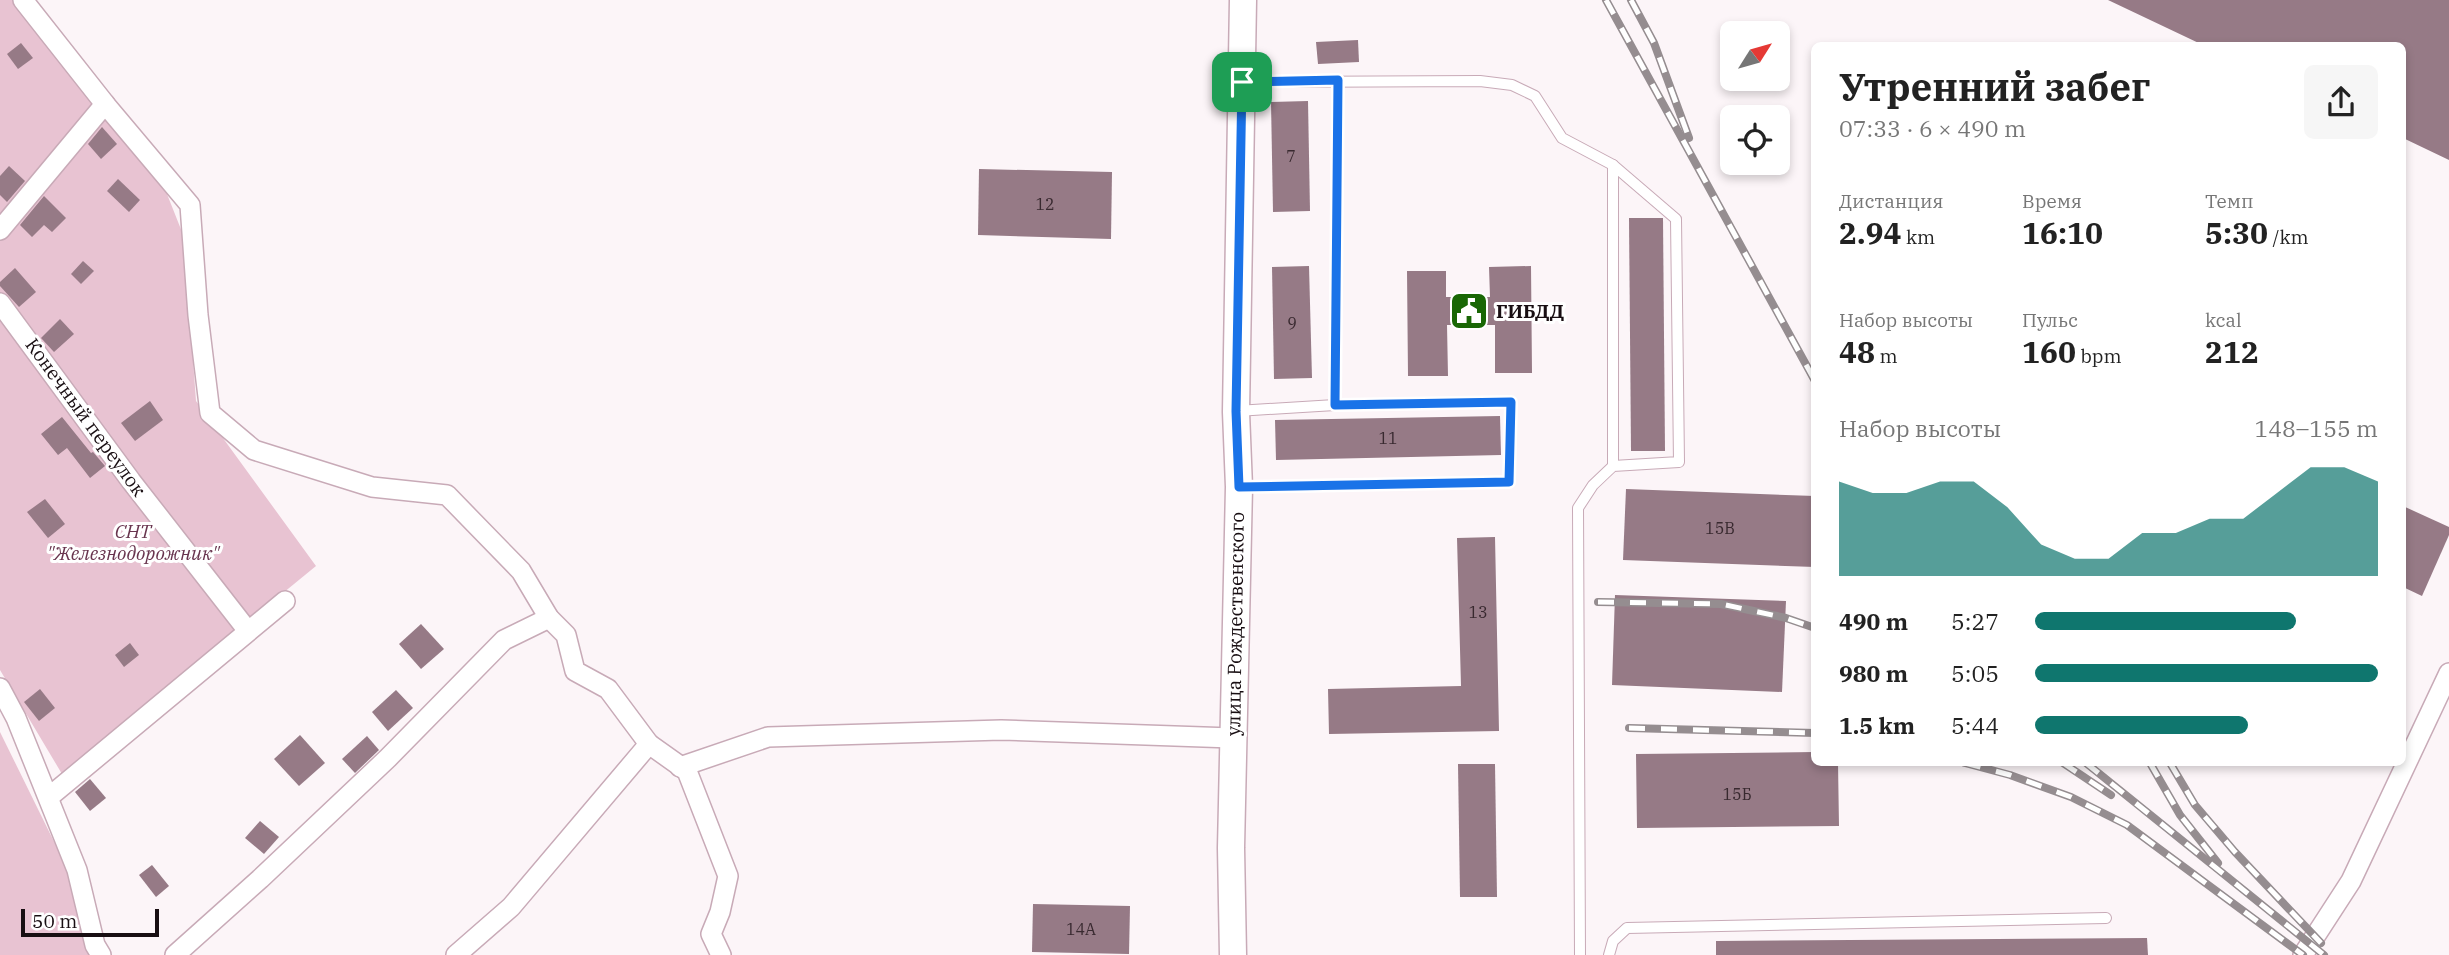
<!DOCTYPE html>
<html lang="ru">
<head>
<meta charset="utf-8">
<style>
	:root { --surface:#fff; --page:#f6f6f6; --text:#222; --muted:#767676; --accent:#0f766e }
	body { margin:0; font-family:"IBM Plex Serif",serif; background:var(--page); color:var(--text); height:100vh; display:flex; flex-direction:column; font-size:26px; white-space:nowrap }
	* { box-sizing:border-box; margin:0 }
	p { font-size:23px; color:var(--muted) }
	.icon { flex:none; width:38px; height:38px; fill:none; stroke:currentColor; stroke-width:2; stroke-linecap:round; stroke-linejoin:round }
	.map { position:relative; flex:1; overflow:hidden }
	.side { position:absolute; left:1811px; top:42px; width:595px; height:724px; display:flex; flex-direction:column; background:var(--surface); border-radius:10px; box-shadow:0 4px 10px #0003 }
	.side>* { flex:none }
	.needle { width:46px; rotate:53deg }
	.tools { position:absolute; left:1720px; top:21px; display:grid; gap:14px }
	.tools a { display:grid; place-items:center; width:70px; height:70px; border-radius:10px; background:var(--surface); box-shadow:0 4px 10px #0003; font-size:35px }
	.scale { position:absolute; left:21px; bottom:18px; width:138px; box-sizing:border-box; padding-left:7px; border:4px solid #180e12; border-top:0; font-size:19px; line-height:24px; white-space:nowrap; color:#180e12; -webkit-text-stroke:5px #fff; paint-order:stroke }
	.pin { position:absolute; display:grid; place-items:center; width:60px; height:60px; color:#fff; margin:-30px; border-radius:14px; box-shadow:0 4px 10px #0006 }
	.round { display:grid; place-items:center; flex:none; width:74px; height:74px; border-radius:10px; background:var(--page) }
	.headline { display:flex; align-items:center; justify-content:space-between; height:119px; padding:0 28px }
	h1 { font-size:38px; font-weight:700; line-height:52px }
	.figures { display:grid; grid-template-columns:repeat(3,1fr); gap:10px; height:119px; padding:7px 28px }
	.figures div { display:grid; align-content:center }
	.figures b { font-size:30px; font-weight:700 }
	.figures small { font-size:19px; font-weight:400 }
	.figures p { font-size:19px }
	.chart { height:196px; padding:14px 28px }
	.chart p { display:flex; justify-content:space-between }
	.chart svg { width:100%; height:126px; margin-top:7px; fill:var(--accent); opacity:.7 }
	ul { padding:0 28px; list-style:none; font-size:23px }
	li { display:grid; grid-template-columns:112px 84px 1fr; align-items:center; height:52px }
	li i { height:18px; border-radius:9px; background:var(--accent) }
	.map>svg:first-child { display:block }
	.green { fill:#e8c3d2 }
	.building { fill:#967a86 }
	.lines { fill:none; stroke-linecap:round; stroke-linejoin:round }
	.service-casing { stroke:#c8aab7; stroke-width:12 }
	.minor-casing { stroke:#c8aab7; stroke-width:22 }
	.secondary-casing { stroke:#c8aab7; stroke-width:29 }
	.service { stroke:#fff; stroke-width:10 }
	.minor { stroke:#fff; stroke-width:19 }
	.secondary { stroke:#fff; stroke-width:26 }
	.rail-casing { stroke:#958d90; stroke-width:8 }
	.rail { stroke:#fff; stroke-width:5; stroke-dasharray:16; stroke-linecap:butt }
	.route-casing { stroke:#fff; stroke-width:14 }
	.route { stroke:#1a73e8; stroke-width:9 }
	.labels { text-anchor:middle; stroke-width:6; stroke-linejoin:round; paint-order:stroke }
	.number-label { font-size:16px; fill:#38292f }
	.poi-label { font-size:19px; font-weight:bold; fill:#180e12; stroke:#fff; text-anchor:start }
	.street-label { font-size:19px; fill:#180e12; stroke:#fff }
	.park-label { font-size:19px; font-style:italic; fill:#68344e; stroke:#fff }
</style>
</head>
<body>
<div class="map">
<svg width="2449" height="955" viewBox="0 0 2449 955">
	<rect width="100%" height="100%" fill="#fcf5f8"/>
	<!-- green -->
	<g class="green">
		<polygon points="0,0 15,0 167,194 184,237 196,401 316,566 62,774 0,670"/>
		<polygon points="0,732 67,868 81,933 90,955 0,955"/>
	</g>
	<!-- building -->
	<g class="building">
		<polygon points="2108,0 2449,0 2449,160 2403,138 2403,46 2205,46"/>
		<polygon points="1358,40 1359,62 1318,64 1316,42"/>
		<polygon points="21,43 33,58 18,69 7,54"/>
		<polygon points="1308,101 1310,211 1273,212 1271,102"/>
		<polygon points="102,127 117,144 101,159 88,144"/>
		<polygon points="9,166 25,181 7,202 0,195 0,176"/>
		<polygon points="979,169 1112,172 1111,239 978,235"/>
		<polygon points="118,179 140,200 129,212 107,191"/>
		<polygon points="44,196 66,218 52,232 44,225 32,237 20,225"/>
		<polygon points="1629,218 1663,218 1665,451 1631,451"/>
		<polygon points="83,261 94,271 81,284 71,274"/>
		<polygon points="1309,266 1312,378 1274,379 1272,267"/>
		<polygon points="1531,266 1532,373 1495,373 1495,325 1447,325 1448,376 1408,376 1407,271 1446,271 1446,297 1490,297 1489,267"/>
		<polygon points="15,268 36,292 19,307 0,286 0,282"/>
		<polygon points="60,319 74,334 54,352 41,338"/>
		<polygon points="150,401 163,420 135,441 121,423"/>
		<polygon points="1500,416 1501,455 1276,460 1275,420"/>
		<polygon points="62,417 91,453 93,452 105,466 90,478 67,448 58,455 41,434"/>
		<polygon points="1626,489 1815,496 1815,567 1623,560"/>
		<polygon points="45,499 65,524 48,538 27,512"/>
		<polygon points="2403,506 2449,527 2449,535 2422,596 2403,587"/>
		<polygon points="1495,537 1499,731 1329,734 1328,689 1461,686 1457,538"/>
		<polygon points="1615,595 1786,601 1782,692 1612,685"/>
		<polygon points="421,624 444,649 421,669 399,644"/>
		<polygon points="130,643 139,655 124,667 115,655"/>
		<polygon points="40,689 55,708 39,721 24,702"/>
		<polygon points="396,690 413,708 388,731 372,712"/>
		<polygon points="300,735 325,763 299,786 274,759"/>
		<polygon points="367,736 379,750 355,773 342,759"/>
		<polygon points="1815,752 1815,763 1838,763 1839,826 1637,828 1636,754"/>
		<polygon points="1458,764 1495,764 1497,897 1460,897"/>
		<polygon points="90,779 106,798 90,811 75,792"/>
		<polygon points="260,821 279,837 264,854 245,838"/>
		<polygon points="152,865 169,886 156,897 139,875"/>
		<polygon points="1033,904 1130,906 1129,954 1032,952"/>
		<polygon points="2147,938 2148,955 1716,955 1716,941"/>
	</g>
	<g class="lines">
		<defs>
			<g id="service">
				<polyline points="1242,82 1480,81 1512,85 1535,96 1562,138 1613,165 1676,219 1679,462 1613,466 1593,485 1578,508 1580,955"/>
				<polyline points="1335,405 1338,80"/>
				<polyline points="1237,411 1335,405 1511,402 1509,482 1241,487"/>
				<polyline points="1613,466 1613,165"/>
				<polyline points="1609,955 1613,941 1627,928 2106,918"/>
			</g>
			<g id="minor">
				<polyline points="23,0 105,104 190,205 198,315 210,413 254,450 372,487 447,495 521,571 549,618 566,635 575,671 608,689 649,744 687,771 728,876 720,912 711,934 721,955"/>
				<polyline points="0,230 105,104"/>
				<polyline points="0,303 131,481 248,631"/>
				<polyline points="0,688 16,718 77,870 95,945 101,955"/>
				<polyline points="680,767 768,737 1001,730 1232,738"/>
				<polyline points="49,797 285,601"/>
				<polyline points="175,955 260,879 388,758 504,640 549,618"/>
				<polyline points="456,955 511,907 649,744"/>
				<polyline points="2303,955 2351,881 2449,673"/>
			</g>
			<polyline id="secondary" points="1233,955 1231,848 1239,487 1236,412 1243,0"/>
		</defs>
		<!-- service casing -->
		<use href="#service" class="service-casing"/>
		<!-- minor casing -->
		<use href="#minor" class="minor-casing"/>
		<!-- secondary casing -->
		<use href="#secondary" class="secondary-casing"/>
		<!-- service -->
		<use href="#service" class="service"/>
		<!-- minor -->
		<use href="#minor" class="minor"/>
		<!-- secondary -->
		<use href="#secondary" class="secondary"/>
		<defs>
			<g id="rail">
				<polyline points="1606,0 1815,381"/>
				<polyline points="1631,0 1654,43 1689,138"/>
				<polyline points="1598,602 1721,604 1786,618 1815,628"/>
				<polyline points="1629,728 1815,733"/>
				<polyline points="1965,763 2010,775 2071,797 2127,825 2303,955"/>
				<polyline points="2063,763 2111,795"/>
				<polyline points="2086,763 2324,955"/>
				<polyline points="2150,763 2180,815 2218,863"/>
				<polyline points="2170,763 2195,805 2235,852 2321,943"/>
			</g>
		</defs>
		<!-- rail casing -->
		<use href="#rail" class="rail-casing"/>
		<!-- rail -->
		<use href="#rail" class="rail"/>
	</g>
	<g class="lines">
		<defs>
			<polygon id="route" points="1338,80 1335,405 1511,402 1509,482 1239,487 1236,411 1242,82"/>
		</defs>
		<!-- route casing -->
		<use href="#route" class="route-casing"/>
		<!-- route -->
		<use href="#route" class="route"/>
	</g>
	<!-- icons -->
	<defs>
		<symbol id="civic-square" viewBox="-11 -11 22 22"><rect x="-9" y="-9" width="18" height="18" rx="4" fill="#196705" stroke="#fff"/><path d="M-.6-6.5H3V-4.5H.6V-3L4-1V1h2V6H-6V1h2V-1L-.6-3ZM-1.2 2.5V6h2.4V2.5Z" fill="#fff"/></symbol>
	</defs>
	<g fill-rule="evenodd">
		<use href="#civic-square" x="1447" y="289" width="44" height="44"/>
	</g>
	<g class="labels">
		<!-- number labels -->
		<g class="number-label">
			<text x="1291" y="162">7</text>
			<text x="1045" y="210">12</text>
			<text x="1292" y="329">9</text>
			<text x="1388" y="444">11</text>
			<text x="1720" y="534">15В</text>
			<text x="1478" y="618">13</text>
			<text x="1737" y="800">15Б</text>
			<text x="1081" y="935">14А</text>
		</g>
		<!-- poi labels -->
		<g class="poi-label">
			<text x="1496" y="318">ГИБДД</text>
		</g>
		<!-- street labels -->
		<g class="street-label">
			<text transform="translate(86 417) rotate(54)" y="7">Конечный переулок</text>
			<text transform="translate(1235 624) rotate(-89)" y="7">улица Рождественского</text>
		</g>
		<!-- park labels -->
		<g class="park-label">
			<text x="133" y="538">СНТ<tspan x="133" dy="22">"Железнодорожник"</tspan></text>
		</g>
	</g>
</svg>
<div class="tools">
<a><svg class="needle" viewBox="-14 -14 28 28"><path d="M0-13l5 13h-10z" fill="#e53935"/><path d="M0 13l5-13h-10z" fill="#767676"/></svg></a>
<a><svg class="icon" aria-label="locate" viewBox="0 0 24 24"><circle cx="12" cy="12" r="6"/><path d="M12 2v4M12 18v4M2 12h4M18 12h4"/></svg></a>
</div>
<div class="scale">50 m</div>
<div class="pin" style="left:1242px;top:82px;background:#1e9e55"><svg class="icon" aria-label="arrive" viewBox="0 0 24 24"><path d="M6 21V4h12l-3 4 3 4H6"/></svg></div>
<section class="side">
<div class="headline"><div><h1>Утренний забег</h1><p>07:33 · 6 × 490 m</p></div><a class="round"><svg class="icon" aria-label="share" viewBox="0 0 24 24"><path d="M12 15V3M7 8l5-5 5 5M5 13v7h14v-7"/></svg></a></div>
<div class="figures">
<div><p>Дистанция</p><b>2.94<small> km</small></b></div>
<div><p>Время</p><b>16:10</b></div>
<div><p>Темп</p><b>5:30<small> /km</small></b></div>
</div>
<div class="figures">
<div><p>Набор высоты</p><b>48<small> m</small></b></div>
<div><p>Пульс</p><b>160<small> bpm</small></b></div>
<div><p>kcal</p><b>212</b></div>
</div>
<div class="chart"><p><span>Набор высоты</span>148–155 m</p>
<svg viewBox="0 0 160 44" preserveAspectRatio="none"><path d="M0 44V11L10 15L20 15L30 11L40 11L50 20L60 33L70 38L80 38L90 29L100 29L110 24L120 24L130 15L140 6L150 6L160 11V44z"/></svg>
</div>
<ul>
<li><b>490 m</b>5:27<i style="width:76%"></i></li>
<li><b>980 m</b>5:05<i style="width:100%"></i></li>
<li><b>1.5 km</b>5:44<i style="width:62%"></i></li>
</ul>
</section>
</div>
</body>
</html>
